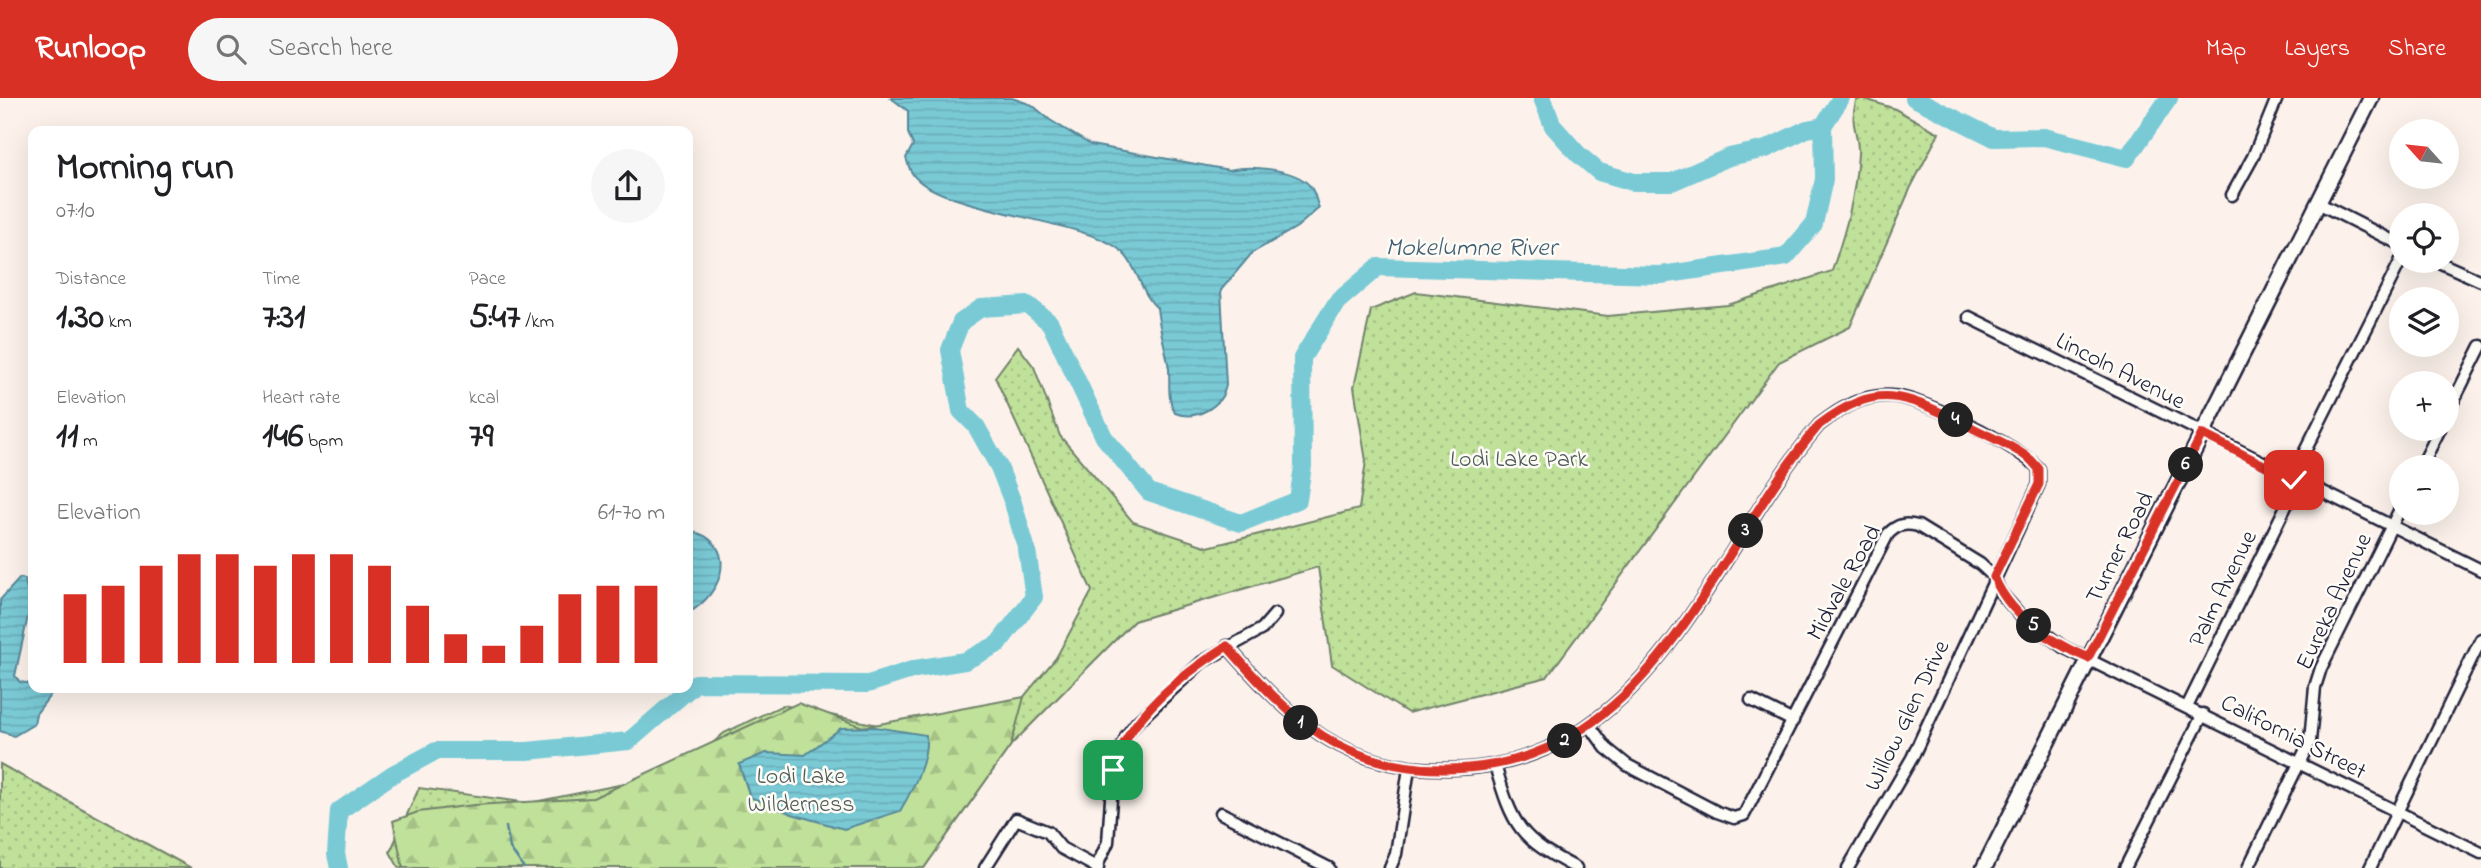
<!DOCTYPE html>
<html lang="en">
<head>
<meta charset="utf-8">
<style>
	:root { --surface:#fff; --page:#f6f6f6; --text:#202124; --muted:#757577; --accent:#d93025 }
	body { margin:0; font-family:"Indie Flower",sans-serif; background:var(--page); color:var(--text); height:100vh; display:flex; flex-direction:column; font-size:26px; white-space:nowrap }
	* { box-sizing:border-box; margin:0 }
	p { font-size:23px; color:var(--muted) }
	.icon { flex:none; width:38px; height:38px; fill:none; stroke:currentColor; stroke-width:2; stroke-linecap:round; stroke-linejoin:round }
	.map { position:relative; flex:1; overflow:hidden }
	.panel { position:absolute; left:28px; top:28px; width:665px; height:567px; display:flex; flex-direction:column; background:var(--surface); border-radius:14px; box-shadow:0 7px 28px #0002 }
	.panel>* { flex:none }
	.needle { width:46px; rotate:297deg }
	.buttons { position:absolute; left:2389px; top:21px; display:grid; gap:14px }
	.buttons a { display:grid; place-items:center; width:70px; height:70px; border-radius:50%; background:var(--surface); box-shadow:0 7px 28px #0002; font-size:35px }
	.pin { position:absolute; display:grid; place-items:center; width:60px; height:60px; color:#fff; margin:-30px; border-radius:14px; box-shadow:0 4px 10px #0006 }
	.km { position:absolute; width:35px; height:35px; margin:-18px; border-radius:50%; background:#222; color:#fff; font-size:19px; line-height:35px; text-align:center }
	.round { display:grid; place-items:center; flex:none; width:74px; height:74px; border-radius:37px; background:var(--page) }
	.summary { display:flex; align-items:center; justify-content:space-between; height:119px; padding:0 28px }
	h1 { font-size:38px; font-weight:700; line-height:52px }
	.figures { display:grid; grid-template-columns:repeat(3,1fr); gap:10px; height:119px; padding:7px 28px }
	.figures div { display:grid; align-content:center }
	.figures b { font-size:35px; font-weight:700 }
	.figures small { font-size:19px; font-weight:400 }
	.figures p { font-size:19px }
	.chart { height:196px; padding:14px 28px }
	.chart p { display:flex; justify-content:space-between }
	.chart svg { width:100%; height:126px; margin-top:7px; stroke:var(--accent); stroke-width:6 }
	header { display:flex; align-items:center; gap:42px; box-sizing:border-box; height:98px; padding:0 35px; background:var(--accent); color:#fff }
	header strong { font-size:33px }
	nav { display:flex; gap:38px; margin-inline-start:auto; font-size:24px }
	.search { width:490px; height:63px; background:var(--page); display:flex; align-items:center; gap:18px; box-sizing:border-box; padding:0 24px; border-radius:38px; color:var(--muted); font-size:26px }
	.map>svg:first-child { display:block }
	.grass { fill:url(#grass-dots); stroke:#71826a; stroke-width:2 }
	.forest { fill:url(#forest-firs); stroke:#71826a; stroke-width:2 }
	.water { fill:url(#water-rules); stroke:#578798; stroke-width:2 }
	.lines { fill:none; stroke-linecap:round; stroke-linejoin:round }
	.stream { stroke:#578798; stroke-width:2.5 }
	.river { stroke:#7acad6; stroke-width:18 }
	.minor-casing { stroke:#22223b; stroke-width:15 }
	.secondary-casing { stroke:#22223b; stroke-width:19 }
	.minor { stroke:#fdfcf7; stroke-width:10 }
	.secondary { stroke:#fdfcf7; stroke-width:14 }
	.route-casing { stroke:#fff; stroke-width:14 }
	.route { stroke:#d93025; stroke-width:9 }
	.labels { text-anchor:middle; stroke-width:5; stroke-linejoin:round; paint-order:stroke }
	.street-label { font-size:24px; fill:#22223b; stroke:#fdfcf7 }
	.park-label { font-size:24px; fill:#515b58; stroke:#fdfcf7 }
	.water-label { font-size:26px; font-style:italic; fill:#415d71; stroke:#fdfcf7 }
</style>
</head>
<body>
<header>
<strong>Runloop</strong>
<div class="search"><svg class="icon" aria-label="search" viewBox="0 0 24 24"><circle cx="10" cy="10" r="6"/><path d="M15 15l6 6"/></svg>Search here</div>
<nav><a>Map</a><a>Layers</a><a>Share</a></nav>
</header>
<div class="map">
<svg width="2481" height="770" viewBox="0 0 2481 770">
	<defs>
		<pattern id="grass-dots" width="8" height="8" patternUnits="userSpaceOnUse" patternTransform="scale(1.75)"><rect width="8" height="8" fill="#c0e19a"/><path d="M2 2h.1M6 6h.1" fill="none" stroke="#a5c186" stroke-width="1.8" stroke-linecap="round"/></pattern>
		<pattern id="forest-firs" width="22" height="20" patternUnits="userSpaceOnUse" patternTransform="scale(1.75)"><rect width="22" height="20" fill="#c0e19a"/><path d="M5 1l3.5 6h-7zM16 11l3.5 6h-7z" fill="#a5c186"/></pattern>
		<pattern id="water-rules" width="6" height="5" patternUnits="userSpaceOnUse" patternTransform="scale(1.75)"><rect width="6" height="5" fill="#7acad6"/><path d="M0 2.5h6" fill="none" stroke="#69adb9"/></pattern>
	</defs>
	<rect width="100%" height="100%" fill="#fcf2eb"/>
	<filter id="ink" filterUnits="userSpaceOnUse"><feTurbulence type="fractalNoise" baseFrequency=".0143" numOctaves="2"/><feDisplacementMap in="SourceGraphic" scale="14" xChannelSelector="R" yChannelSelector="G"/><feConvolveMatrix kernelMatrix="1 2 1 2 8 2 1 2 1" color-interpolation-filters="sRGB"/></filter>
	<g filter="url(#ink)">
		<!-- grass -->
		<g class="grass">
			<path d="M 1862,0 L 1895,11 L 1939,35 L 1910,91 L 1850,229 L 1779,264 L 1547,579 L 1408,615 L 1332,567 L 1318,469 L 1134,523 L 1011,647 L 924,770 L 399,770 L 390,754 L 419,690 L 529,705 L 679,675 L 724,635 L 783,607 L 935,639 L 1013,612 L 1056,560 L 1092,493 L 995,279 L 1018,248 L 1034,269 L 1060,338 L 1133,424 L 1208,449 L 1359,411 L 1366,363 L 1354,289 L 1371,212 L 1416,194 L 1608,218 L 1728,207 L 1832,173 C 1846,131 1855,101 1858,56 C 1859,34 1849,28 1856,3 Z"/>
			<polygon points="0,666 191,770 0,770"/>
		</g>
		<!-- forest -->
		<polygon class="forest" points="1024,599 1011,647 924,770 403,770 393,723 418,714 474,707 593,700 798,605 863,629"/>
		<!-- water -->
		<g class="water">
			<path d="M 891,0 L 1012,0 L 1032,7 L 1050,22 L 1091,47 L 1229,72 C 1249,67 1295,70 1310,88 C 1315,94 1316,103 1319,110 L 1297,129 L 1252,155 L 1221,192 L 1226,287 C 1222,309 1196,323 1175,315 C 1167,301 1170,288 1169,271 C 1166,250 1159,231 1157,210 C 1139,194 1138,164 1116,149 C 1075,121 933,111 912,75 C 909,71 908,65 906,60 L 913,47 L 908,35 L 908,13 Z"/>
			<path d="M 688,432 C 740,443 725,495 688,515 Z"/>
			<polygon points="20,480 25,481 30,509 15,578 20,584 33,586 33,590 54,592 36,616 34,626 14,638 0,633 0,502"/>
			<path d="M 875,629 L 926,637 C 928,663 913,691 900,713 L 844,731 L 792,716 L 750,699 L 739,666 L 766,655 L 805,657 L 841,630 Z"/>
		</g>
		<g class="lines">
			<!-- stream -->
			<polyline class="stream" points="506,729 510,750 524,770"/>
			<!-- river -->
			<g class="river">
				<polyline points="1914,0 1994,40 2044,39 2127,60 2169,0"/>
				<polyline points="1823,28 1841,0"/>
				<polyline points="339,770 336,756 339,713 393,676 436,653 527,653 629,643 696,585 868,586 915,571 965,563 998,546 1034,499 1027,452 1013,405 999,369 976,328 961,313 950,252 961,224 981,210 1028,207 1050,225 1104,339 1149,394 1241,425 1298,402 1303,368 1302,260 1337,204 1378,169 1661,177 1786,159 1814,126 1824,81 1823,28 1807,31 1766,51 1729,59 1672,84 1634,84 1599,74 1578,56 1553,28 1542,0"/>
			</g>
			<defs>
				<g id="minor">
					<polyline points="2232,97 2253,59 2277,0"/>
					<polyline points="2318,105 2401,147"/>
					<polyline points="2436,163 2481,183"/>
					<polyline points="1969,219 2481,472"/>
					<polyline points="2446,318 2481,248"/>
					<polyline points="2421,369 2440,331"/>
					<path d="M 1227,548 C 1291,622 1344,673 1448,671 C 1652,669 1709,457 1819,327 C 1841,310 1863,296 1892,298 C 1921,299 2021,349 2039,371 L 2039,386 L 1912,660 L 1848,770"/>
					<polyline points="1751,602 1793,623"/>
					<polyline points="2187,609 2292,396 2297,369 2401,162"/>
					<path d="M 1590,628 L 1606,650 L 1627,667 L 1717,714 L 1734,720 L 1744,717 L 1888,436 C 1898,426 1905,425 1918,428 L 1980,466 L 1994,479 L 2000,494 L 2020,517 L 2063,549 L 2481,755"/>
					<path d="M 1495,667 C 1513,729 1519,740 1576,770"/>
					<polyline points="1221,715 1329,770"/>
					<polyline points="985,770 1016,721 1048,734 1061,750 1098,770"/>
					<polyline points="1096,770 1108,744 1113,672 1127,637 1137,624 1202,564 1262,531 1275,516"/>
					<polyline points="1390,770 1396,756 1409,670"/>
					<polyline points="2125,770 2203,616"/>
					<polyline points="2248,770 2310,643 2315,589 2321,570 2401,409"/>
					<polyline points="2370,770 2481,541"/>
				</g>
				<polyline id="secondary" points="1984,770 2371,0"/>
			</defs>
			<!-- minor casing -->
			<use href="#minor" class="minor-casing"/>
			<!-- secondary casing -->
			<use href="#secondary" class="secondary-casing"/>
			<!-- minor -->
			<use href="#minor" class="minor"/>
			<!-- secondary -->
			<use href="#secondary" class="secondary"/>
		</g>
	</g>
	<g class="lines" filter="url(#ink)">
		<defs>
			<path id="route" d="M 1113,672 C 1128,618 1182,577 1227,548 C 1291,622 1345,673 1448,671 C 1653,668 1708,458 1819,327 C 1879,281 1907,298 1969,328 C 1989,339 2013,347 2031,362 L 2039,371 L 2039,386 L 1994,479 C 2010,518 2051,544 2088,560 L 2202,336 L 2294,382"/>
		</defs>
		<!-- route casing -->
		<use href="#route" class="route-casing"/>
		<!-- route -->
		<use href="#route" class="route"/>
	</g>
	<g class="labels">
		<!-- street labels -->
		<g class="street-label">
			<text transform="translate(2121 272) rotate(27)" y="8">Lincoln Avenue</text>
			<text transform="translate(2119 449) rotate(-63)" y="8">Turner Road</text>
			<text transform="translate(1843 484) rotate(-61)" y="8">Midvale Road</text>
			<text transform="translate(2222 490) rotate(-64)" y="8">Palm Avenue</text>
			<text transform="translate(2333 503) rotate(-65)" y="8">Eureka Avenue</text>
			<text transform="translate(1906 617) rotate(-64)" y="8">Willow Glen Drive</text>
			<text transform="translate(2294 638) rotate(27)" y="8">California Street</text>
		</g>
		<!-- park labels -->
		<g class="park-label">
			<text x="1519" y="368">Lodi Lake Park</text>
			<text x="801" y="685">Lodi Lake<tspan x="801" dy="28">Wilderness</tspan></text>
		</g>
		<!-- water labels -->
		<g class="water-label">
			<text x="1471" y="157">Mokelumne River</text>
		</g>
	</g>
</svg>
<div class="buttons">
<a><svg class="needle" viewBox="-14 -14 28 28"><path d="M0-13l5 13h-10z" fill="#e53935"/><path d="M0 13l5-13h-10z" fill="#757577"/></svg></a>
<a><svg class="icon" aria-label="locate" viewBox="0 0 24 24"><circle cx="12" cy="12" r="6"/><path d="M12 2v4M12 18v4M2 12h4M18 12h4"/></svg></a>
<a><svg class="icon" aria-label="layers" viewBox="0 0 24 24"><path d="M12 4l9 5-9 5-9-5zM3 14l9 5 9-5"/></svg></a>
<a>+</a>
<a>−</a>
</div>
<div class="pin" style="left:1113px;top:672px;background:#1e9e55"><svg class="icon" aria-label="arrive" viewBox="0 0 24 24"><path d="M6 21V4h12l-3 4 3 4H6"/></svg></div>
<div class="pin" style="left:2294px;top:382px;background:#d93025"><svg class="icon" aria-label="check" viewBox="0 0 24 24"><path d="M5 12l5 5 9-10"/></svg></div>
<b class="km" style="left:1301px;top:625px">1</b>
<b class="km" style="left:1565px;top:643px">2</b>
<b class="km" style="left:1746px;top:433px">3</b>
<b class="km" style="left:1956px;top:322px">4</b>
<b class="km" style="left:2034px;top:528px">5</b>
<b class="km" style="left:2186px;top:367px">6</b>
<section class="panel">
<div class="summary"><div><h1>Morning run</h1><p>07:10</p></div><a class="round"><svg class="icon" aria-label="share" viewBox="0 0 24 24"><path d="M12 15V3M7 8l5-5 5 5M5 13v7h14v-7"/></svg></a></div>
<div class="figures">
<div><p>Distance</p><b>1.30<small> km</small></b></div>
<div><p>Time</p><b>7:31</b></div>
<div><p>Pace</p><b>5:47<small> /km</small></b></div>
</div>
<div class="figures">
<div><p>Elevation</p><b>11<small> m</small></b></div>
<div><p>Heart rate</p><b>146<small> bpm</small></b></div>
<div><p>kcal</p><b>79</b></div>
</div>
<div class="chart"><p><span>Elevation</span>61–70 m</p>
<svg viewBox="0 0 160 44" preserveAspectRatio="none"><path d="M5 44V20M15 44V17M25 44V10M35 44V6M45 44V6M55 44V10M65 44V6M75 44V6M85 44V10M95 44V24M105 44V34M115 44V38M125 44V31M135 44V20M145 44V17M155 44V17"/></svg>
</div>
</section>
</div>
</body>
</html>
